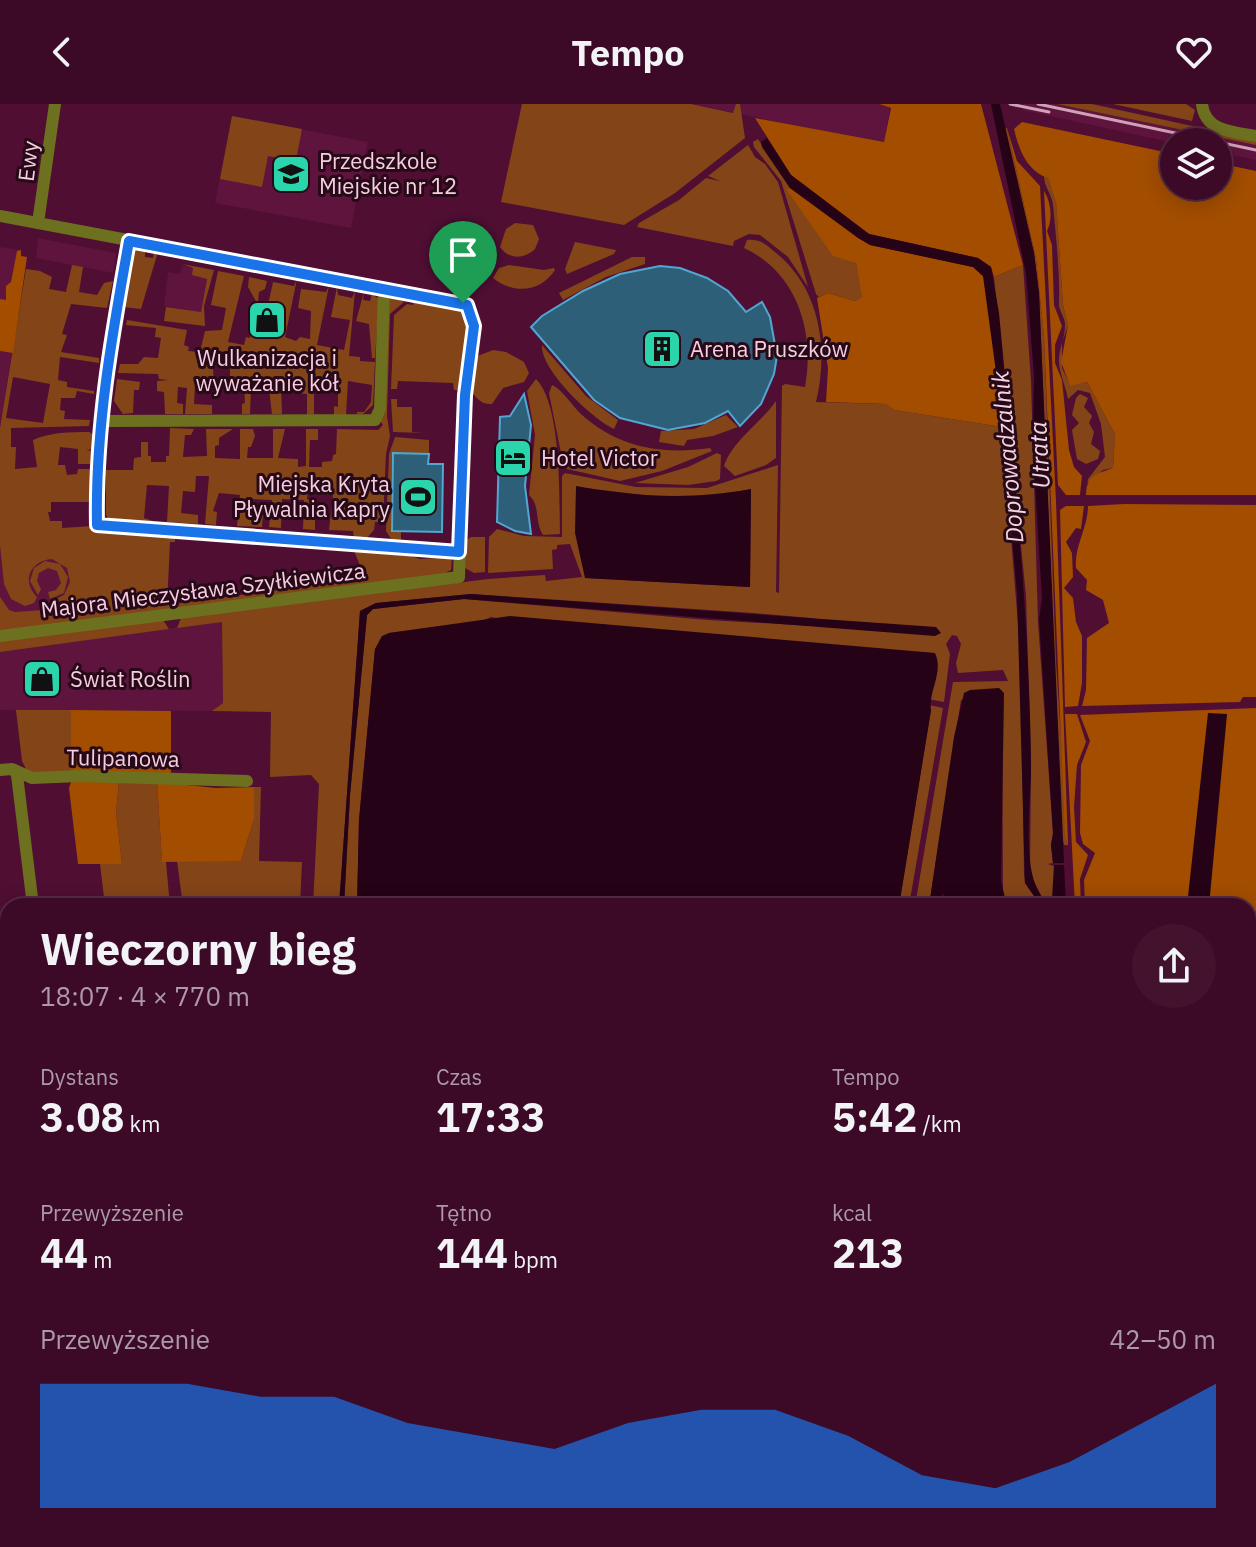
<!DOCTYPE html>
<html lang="pl">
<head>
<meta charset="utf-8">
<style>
	:root { --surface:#3c0a26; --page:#43132e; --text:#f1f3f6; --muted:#ac9aa7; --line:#552b43; --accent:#1a73e8 }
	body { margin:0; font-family:"IBM Plex Sans",sans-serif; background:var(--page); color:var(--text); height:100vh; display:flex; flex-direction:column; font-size:30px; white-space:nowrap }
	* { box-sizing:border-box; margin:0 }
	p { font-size:26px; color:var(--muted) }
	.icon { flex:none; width:44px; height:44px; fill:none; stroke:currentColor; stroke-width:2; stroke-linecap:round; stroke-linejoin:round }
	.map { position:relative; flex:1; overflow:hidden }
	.sheet { position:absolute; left:0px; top:794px; width:1256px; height:650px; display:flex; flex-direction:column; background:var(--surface); border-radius:24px 24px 0 0; box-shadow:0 4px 20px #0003,0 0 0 2px var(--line) }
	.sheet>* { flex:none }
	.buttons { position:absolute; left:1160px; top:24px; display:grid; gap:16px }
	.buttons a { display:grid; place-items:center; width:72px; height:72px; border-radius:50%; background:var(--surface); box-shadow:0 4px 20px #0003,0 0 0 2px var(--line); font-size:40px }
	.pin { position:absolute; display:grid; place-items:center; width:68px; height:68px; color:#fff; margin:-82px -34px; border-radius:50% 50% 50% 0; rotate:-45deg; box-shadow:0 0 8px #0007 }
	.pin .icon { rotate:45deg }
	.round { display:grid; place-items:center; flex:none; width:84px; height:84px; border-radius:42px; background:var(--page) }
	.overview { display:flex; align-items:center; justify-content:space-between; height:136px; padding:0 40px }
	h1 { font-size:44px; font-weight:700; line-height:60px }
	.figures { display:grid; grid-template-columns:repeat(3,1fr); gap:12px; height:136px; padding:8px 40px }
	.figures div { display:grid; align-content:center }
	.figures b { font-size:40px; font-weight:700 }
	.figures small { font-size:22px; font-weight:400 }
	.figures p { font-size:22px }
	.chart { height:224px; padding:16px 40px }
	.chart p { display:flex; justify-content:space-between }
	.chart svg { width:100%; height:144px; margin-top:8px; fill:var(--accent); opacity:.7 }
	header { display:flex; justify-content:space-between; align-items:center; height:104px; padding:0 40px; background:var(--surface); font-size:36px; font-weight:700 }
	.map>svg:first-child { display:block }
	.built { fill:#5e143d }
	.green { fill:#834418; fill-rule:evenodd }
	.forest { fill:#a24d00 }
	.water { fill:#250215 }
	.building { fill:#2d5f78; stroke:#50a7d1; stroke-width:2 }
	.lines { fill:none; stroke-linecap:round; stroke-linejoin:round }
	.street { stroke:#6d701f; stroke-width:12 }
	.rail { stroke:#cfa0b6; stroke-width:3 }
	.route-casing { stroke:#fff; stroke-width:16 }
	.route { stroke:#1a73e8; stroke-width:10 }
	.labels { text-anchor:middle; stroke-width:6; stroke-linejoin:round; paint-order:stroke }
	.street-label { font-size:22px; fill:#f7cddf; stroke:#260a18 }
	.poi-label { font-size:22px; fill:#f7cddf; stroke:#260a18; text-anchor:start }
	.water-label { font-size:24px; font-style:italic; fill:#f5d5e1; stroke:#260a18 }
</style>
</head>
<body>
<header><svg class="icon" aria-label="back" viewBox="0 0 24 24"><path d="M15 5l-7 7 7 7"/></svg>Tempo<svg class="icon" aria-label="heart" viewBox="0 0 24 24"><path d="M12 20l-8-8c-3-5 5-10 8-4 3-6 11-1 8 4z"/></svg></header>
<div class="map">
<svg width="1256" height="1443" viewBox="0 0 1256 1443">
	<rect width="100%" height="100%" fill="#500e33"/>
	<!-- built -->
	<g class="built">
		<polygon points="693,0 877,0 890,4 884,38 862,36"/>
		<polygon points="1024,0 1057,0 1256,41 1256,56 1218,48 1218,38 1174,39 1023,6"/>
		<polygon points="232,12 368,38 351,124 215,99"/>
		<polygon points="38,134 116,149 113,169 36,154"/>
		<polygon points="0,143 21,146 21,152 27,153 0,324 11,324 13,427 170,437 167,501 0,522"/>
		<polygon points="182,162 194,164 207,174 201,208 164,202 168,168 180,170"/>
		<polygon points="222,517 223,599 212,607 0,606 0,548"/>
	</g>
	<!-- green -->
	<g class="green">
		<polygon points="522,0 691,0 733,9 736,0 740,0 745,34 675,89 624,121 501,98"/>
		<polygon points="1057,0 1092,0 1256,36 1256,41"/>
		<polygon points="1113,0 1186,0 1195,6 1192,17"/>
		<polygon points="232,12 302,25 297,51 289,56 268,52 262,83 220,75"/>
		<polygon points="1007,24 1036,155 1044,233 1056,557 1068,741 1064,741 1062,731 1039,189 1034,149 1004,25"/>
		<polygon points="758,35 790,84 787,85 856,159 863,193 855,197 828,189 819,193 816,190 781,77 754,43 753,38"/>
		<polygon points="748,41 755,53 765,60 778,78 808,183 788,153 760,131 749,130 734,137 733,142 637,123 639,119 679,96 706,74 720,77 708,72"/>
		<path d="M 1044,72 L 1048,74 L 1056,97 L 1063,201 L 1068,221 L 1062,239 L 1062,264 L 1070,281 L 1087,278 L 1115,330 L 1113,364 L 1103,366 L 1087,380 L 1086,391 L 1088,375 L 1105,353 L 1101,320 L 1090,289 L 1078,286 L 1068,295 C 1066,283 1060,271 1059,259 C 1058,246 1065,235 1065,222 C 1066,214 1058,206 1059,199 C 1060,168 1056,133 1053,101 C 1052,90 1044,83 1044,72 Z"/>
		<path d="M 515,119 L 533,121 L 539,135 L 535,145 C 524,155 509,156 500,143 L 506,125 Z"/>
		<path d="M 747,136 C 760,135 766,140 775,148 C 820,184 829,244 816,298 L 886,300 L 894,306 L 1002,323 L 1021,557 L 1024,770 L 1025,779 L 1041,802 L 1007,802 L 1003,790 L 1002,586 L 961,596 L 929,802 L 915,802 L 953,578 L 1008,577 L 1003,566 L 958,569 L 956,559 L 961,540 L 957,532 L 952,531 L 946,540 L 950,550 L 944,598 L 491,513 L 482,517 L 389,529 L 375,545 L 359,716 L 357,802 L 344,802 L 350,691 L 367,511 L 373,505 L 464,495 L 708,516 L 864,525 L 811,514 L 753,509 L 471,490 L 376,499 L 360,507 L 339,802 L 313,802 L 319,680 L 311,671 L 270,673 L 271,608 L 212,607 L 223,599 L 222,518 L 177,524 L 181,514 L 488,475 L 545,471 L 546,477 L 582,473 L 570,440 L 557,441 L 557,445 L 552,446 L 553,465 L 488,469 L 489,433 L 497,425 L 524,432 L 562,433 L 562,372 L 565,369 L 636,383 L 707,384 L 778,361 L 776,488 L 779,489 L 782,282 L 785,280 L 805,283 C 815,229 798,169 744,144 ZM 576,383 L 661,393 L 710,393 L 751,385 L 750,483 L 586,474 Z"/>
		<polygon points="575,138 616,146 614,150 567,170 565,165"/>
		<polygon points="137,145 145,146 145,153 153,154 154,147 157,151 141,205 123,203 132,148"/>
		<polygon points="632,153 645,153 645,160 606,173 563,196 559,189"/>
		<polygon points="182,160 214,166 204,202 205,222 164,217 166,203 201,208 207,175 192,171 193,164"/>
		<path d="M 72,161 L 83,163 L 79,188 L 97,191 L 104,179 L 113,177 L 107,204 L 71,200 L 62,230 L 67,231 L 61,248 L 99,254 L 99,259 L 60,253 L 58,276 L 67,278 L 67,283 L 94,287 L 94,290 L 77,287 L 75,294 L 61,294 L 60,306 L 65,307 L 64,315 L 90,316 L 89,322 L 11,324 L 11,343 L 16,343 L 15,365 L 37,363 L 33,336 C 51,328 69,328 89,328 L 94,331 L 93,345 L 86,346 L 93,347 L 92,360 L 78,360 L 78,345 L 60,343 L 58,361 L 65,361 L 67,371 L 77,370 L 78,365 L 92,365 L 92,398 L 51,398 L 51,408 L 48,408 L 50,417 L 62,417 L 62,424 L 92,422 L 93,425 L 175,433 L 175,438 L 170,438 L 167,501 L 365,474 L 353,444 L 403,449 L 420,455 L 452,453 L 451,466 L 445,469 L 0,527 L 0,493 L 9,506 L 15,508 L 73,504 L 73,498 L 52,497 L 64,491 L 70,478 L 67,464 L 52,455 C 30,457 21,477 37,493 L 34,499 L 25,502 L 11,495 L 4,480 L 0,441 L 0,324 L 26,165 L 40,167 L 52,173 L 49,185 L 66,188 ZM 13,273 L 50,280 L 43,319 L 6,314 Z"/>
		<path d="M 509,161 L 544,166 L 554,164 L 555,166 C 540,189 513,190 493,174 L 499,164 Z"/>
		<polygon points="1023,161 1031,277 1038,518 1053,729 1051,741 1053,759 1048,760 1054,762 1054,791 1052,795 1042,793 1030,770 1031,658 1026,492 994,173"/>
		<polygon points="218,167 244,172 228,238 244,241 246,233 250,234 257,199 248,183 249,173 267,177 265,185 259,188 255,227 277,231 282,220 280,213 266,210 273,178 294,182 297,175 285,233 296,237 300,233 310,235 311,207 298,204 301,185 326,188 329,182 317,241 344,246 350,216 331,213 337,183 338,191 352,194 355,187 349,252 360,253 360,257 375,258 373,301 363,310 357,310 357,308 364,308 371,298 372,281 348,277 346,311 334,311 334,302 338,303 338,280 314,280 314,310 307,311 307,290 298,289 298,281 281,281 282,310 272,310 269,285 251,284 250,310 242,310 242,300 245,299 244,278 230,278 230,257 219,256 218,250 212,249 214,280 195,281 194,300 212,301 212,310 185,310 187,284 178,283 177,299 183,300 183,310 165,310 164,288 157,287 157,277 168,276 159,275 158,270 118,269 120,260 138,260 144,253 158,254 161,234 155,233 156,224 126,221 127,216 187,226 184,241 189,243 188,247 200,248 205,227 222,226 226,204 211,201"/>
		<polygon points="364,188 363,196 370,197 372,190 379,195 375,254 372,254 369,220 356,217"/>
		<polygon points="396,191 396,195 404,198 390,210 387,312 390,332 386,350 383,418 375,418 374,426 367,434 354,434 353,427 329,426 333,391 318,390 318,387 308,387 307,395 310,396 309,410 315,411 315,426 303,425 304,396 282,395 281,424 269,423 272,396 251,395 250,410 263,411 262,423 237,422 240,391 219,389 213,407 217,408 216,421 205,420 209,372 196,372 195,388 183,387 181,409 198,411 198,420 167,418 169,382 147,381 144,414 156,418 109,415 106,411 106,366 133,366 134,354 141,353 141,338 148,338 148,352 151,352 151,358 166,358 166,352 169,352 170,324 194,325 191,331 185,331 183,353 207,352 206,325 233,325 219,334 219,341 215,342 215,354 240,355 240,325 253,325 255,332 251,343 248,343 247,354 273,354 273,325 285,325 278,354 298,355 298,363 306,362 306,325 318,325 318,336 310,336 309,363 322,363 322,358 332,357 333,351 336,350 337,325 378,326 383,321 380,317 388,195"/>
		<polygon points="414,194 461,204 468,212 458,286 454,286 453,279 398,277 397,285 391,285 394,211 407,200 413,201"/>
		<path d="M 542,241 L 586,292 L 618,316 L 614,325 C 591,314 540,265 542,241 Z"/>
		<path d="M 493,246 L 506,248 L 524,258 L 529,269 L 524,278 L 503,284 L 492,300 C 482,301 476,294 471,287 L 475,253 Z"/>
		<polygon points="117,275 140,278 139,286 134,286 133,309 123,310 114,297"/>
		<path d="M 536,275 C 562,301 559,393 560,430 L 543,431 C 534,417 541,402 529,391 L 535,331 L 527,287 Z"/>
		<path d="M 552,281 C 563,286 572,302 582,311 C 619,344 663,351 710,344 L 712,347 L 662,367 L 620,377 L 567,365 L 563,359 L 549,289 Z"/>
		<polygon points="1080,290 1088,294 1084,303 1092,312 1089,319 1094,328 1091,340 1100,347 1098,355 1086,360 1077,355 1072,326 1079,319 1072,311 1076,294"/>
		<polygon points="391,295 397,295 397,303 412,303 412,328 424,329 393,328"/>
		<path d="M 776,297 L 776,354 L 766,361 L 735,372 L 724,362 C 732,337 760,320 776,297 Z"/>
		<polygon points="726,311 738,323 713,332 687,336 684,342 659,338 661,327 694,325"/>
		<polygon points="395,333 429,336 429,349 392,349 391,428 401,428 401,436 391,435 386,427 389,350"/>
		<polygon points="717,349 721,351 720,375 716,377 688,381 635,379 688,363"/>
		<polygon points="471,433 485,433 485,468 474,469 465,464 464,438"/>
		<polygon points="45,457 60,460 68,473 64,489 50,495 48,488 56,486 61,479 57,467 48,464 39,469 37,477 41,485 38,491 30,477 34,464"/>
		<polygon points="163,516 169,525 0,548 0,537"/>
		<polygon points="929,601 943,604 909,802 899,802 931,606"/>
		<polygon points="16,606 71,606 71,669 29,671 22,657"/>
		<polygon points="119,678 157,678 162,757 166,758 170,802 105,802 100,760 122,760 116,708"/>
		<polygon points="254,683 261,683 259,757 302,758 300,802 183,802 177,757 241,757 254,715"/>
		<polygon points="1248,1042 1256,1042 1256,1443 1168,1443 1168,1436 1248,1436"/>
		<polygon points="191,1436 298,1436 293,1443 192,1443"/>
		<polygon points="363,1436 457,1436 517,1443 424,1443"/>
	</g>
	<!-- forest -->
	<g class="forest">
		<polygon points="879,0 981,0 1023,161 994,173 991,163 978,154 869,130 791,71 755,14 884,38 891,4"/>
		<path d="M 1022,18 L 1174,50 L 1174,82 L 1218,82 L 1218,59 L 1256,67 L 1256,391 L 1086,391 C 1087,370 1097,370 1113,364 L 1115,330 L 1087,278 L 1070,282 L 1061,258 L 1068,221 L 1063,201 L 1056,98 L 1048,74 C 1027,67 1019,46 1014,25 Z"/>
		<polygon points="1007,24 1017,57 1040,82 1056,397 1068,741 1065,731 1044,233 1036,155"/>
		<polygon points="790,84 870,141 973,163 983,172 987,181 1002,323 894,306 886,300 826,298 828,264 817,194 828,189 855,197 862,193 856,159 833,152 786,85"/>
		<path d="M 1044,87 C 1051,98 1053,115 1047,127 L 1052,141 L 1054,201 L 1062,222 L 1055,241 L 1055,259 L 1062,276 L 1069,346 L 1074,363 L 1082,372 L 1080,391 L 1066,391 L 1058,381 Z"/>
		<polygon points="21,146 21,152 27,153 13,249 0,247 0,195 6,196 6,182 11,178 17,147"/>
		<path d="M 1124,400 L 1256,401 L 1256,593 L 1243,593 L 1240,598 L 1082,602 L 1086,586 L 1087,534 L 1109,519 L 1103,496 L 1086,486 L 1087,476 L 1076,464 C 1074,442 1088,424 1088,402 Z"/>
		<polygon points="1066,402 1084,402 1081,425 1076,424 1066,438 1072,449 1073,473 1064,484 1073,494 1076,518 1082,532 1082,579 1078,602 1065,603 1060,406"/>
		<polygon points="1256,604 1256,816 1248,816 1248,802 1085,802 1084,776 1095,749 1083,740 1080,729 1081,661 1090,637 1080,611"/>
		<polygon points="71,606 171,607 171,671 71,669"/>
		<polygon points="1065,610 1077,610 1086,638 1077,661 1074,703 1076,738 1088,751 1080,775 1081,802 1075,802"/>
		<polygon points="71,678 119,678 116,708 122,760 78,760 69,684"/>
		<polygon points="157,678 216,684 254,683 254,715 241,757 162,758"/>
		<polygon points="1248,824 1256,824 1256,907 1250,914"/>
		<polygon points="1248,918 1256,924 1256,1018 1248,1018"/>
	</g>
	<!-- water -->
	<g class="water">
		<polygon points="991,0 1000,0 1034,149 1039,189 1064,759 1053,759 1051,741 1053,729 1039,515 1042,495 1033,346 1034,271 1026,170"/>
		<path d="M 767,34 L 791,71 L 869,130 L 978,154 L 991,163 L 999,209 C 1013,358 1029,507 1031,657 C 1032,694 1020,764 1042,793 L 1052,795 L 1054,761 L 1064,761 L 1066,802 L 1041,802 L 1025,779 L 1017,489 L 999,290 L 983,172 L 973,163 L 870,141 L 858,134 L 790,84 L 762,43 L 761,38 Z"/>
		<path d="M 576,382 C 636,393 691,396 751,385 L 750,483 L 585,474 L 575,429 Z"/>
		<polygon points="471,490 936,523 941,529 935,532 464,495 373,505 367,511 350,691 344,802 339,802 360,507 376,499"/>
		<path d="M 510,512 L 935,549 C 944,568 928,588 931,606 L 899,802 L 357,802 L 359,716 L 375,545 L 382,532 L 389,529 Z"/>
		<polygon points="999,584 1004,589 1001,777 1007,802 946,802 943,789 937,802 929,802 954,633 964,589 970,586"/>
		<polygon points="1208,609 1227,610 1209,802 1187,802"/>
		<polygon points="457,1436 794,1436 793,1443 517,1443"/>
		<polygon points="818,1436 1049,1436 1049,1443 817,1443"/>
	</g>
	<!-- building -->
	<g class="building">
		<polygon points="660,162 680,164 707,174 728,187 746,208 762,198 770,213 777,252 774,270 761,300 740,322 728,307 705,319 668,326 620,314 594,296 531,223 542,212 583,187 620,170"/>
		<polygon points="524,290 531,321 525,382 531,430 515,427 497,418 500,313 510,312"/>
		<polygon points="393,349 429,350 428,360 443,360 442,428 392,427"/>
	</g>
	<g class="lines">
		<!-- street -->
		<g class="street">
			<path d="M 1202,0 C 1205,28 1234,28 1256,32"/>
			<polyline points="0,112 458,198 470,205 474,222 465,291 459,473 0,532"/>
			<polyline points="38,119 55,0"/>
			<path d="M 129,137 C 113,231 95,325 97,421 L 459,448"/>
			<polyline points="101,317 375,316 380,305 384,184"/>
			<polyline points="0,666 12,665 32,674 79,672 247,677"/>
			<polyline points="14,666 17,671 33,802"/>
			<polyline points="0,1020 8,1020"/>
			<polyline points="0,1308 8,1308"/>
			<polyline points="0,1431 8,1430"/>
		</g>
		<!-- rail -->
		<g class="rail">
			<polyline points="1010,0 1049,8"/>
			<polyline points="1038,0 1256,46"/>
		</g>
	</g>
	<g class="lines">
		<defs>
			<path id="route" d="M 129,137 L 467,201 L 474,222 L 465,291 L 459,448 L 97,421 C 95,325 112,231 129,137 Z"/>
		</defs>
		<!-- route casing -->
		<use href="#route" class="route-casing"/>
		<!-- route -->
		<use href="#route" class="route"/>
	</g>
	<!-- icons -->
	<defs>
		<symbol id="school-square" viewBox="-11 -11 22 22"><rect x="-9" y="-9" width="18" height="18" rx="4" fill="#2ad5ac" stroke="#260a18"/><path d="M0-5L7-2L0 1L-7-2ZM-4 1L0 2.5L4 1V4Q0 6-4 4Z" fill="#111"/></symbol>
		<symbol id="shop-square" viewBox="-11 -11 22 22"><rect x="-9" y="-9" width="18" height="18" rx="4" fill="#2ad5ac" stroke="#260a18"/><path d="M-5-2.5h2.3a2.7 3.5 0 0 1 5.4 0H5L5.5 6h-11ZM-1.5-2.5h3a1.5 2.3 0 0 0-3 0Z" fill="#111"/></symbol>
		<symbol id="building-square" viewBox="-11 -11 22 22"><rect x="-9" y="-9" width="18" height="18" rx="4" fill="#2ad5ac" stroke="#260a18"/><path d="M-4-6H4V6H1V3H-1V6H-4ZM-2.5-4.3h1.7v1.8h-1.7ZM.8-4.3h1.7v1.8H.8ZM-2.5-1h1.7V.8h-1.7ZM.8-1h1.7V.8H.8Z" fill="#111"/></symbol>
		<symbol id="hotel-square" viewBox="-11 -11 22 22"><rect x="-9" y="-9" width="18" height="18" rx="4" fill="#2ad5ac" stroke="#260a18"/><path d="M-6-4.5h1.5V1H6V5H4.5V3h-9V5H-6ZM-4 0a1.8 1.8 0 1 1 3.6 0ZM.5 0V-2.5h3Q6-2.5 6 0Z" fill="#111"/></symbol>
		<symbol id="stadium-square" viewBox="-11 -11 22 22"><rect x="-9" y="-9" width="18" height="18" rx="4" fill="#2ad5ac" stroke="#260a18"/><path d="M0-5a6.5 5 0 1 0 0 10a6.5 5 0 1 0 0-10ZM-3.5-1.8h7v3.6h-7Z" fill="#111"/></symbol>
	</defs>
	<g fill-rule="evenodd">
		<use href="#school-square" x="269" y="48" width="44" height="44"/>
		<use href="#shop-square" x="245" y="194" width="44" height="44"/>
		<use href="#building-square" x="640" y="223" width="44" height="44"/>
		<use href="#hotel-square" x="491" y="332" width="44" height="44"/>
		<use href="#stadium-square" x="396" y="371" width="44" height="44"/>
		<use href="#shop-square" x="20" y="553" width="44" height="44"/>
	</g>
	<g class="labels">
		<!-- street labels -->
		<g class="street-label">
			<text transform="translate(28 57) rotate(-83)" y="8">Ewy</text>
			<text transform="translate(203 486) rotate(-7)" y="8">Majora Mieczysława Szyłkiewicza</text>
			<text transform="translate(123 654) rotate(1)" y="8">Tulipanowa</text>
		</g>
		<!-- poi labels -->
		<g class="poi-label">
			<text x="319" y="65">Przedszkole<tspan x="319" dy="25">Miejskie nr 12</tspan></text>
			<text x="690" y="253">Arena Pruszków</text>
			<text x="267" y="262" text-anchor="middle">Wulkanizacja i<tspan x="267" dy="25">wyważanie kół</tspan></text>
			<text x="541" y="362">Hotel Victor</text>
			<text x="390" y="388" text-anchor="end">Miejska Kryta<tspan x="390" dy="25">Pływalnia Kapry</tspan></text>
			<text x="70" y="583">Świat Roślin</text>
		</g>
		<!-- water labels -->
		<g class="water-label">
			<text transform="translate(1040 351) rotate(-93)" y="8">Utrata</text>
			<text transform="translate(1008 353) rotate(-95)" y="8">Doprowadzalnik</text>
		</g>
	</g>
</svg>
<div class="buttons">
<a><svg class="icon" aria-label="layers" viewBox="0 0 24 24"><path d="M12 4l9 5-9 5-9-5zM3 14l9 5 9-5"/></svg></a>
</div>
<div class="pin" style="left:463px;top:199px;background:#1e9e55"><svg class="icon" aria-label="arrive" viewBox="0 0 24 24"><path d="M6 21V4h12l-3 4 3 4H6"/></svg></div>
<section class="sheet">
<div class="overview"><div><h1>Wieczorny bieg</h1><p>18:07 · 4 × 770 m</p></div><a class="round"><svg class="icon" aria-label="share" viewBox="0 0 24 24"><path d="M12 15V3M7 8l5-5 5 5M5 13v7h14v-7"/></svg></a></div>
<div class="figures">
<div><p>Dystans</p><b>3.08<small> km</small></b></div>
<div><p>Czas</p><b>17:33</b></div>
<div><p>Tempo</p><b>5:42<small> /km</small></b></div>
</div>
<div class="figures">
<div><p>Przewyższenie</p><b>44<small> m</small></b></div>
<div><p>Tętno</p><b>144<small> bpm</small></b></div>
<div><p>kcal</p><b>213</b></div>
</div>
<div class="chart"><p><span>Przewyższenie</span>42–50 m</p>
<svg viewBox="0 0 160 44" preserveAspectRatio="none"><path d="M0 44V6L10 6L20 6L30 10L40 10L50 18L60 22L70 26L80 18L90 14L100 14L110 22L120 34L130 38L140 30L150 18L160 6V44z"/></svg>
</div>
</section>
</div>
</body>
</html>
